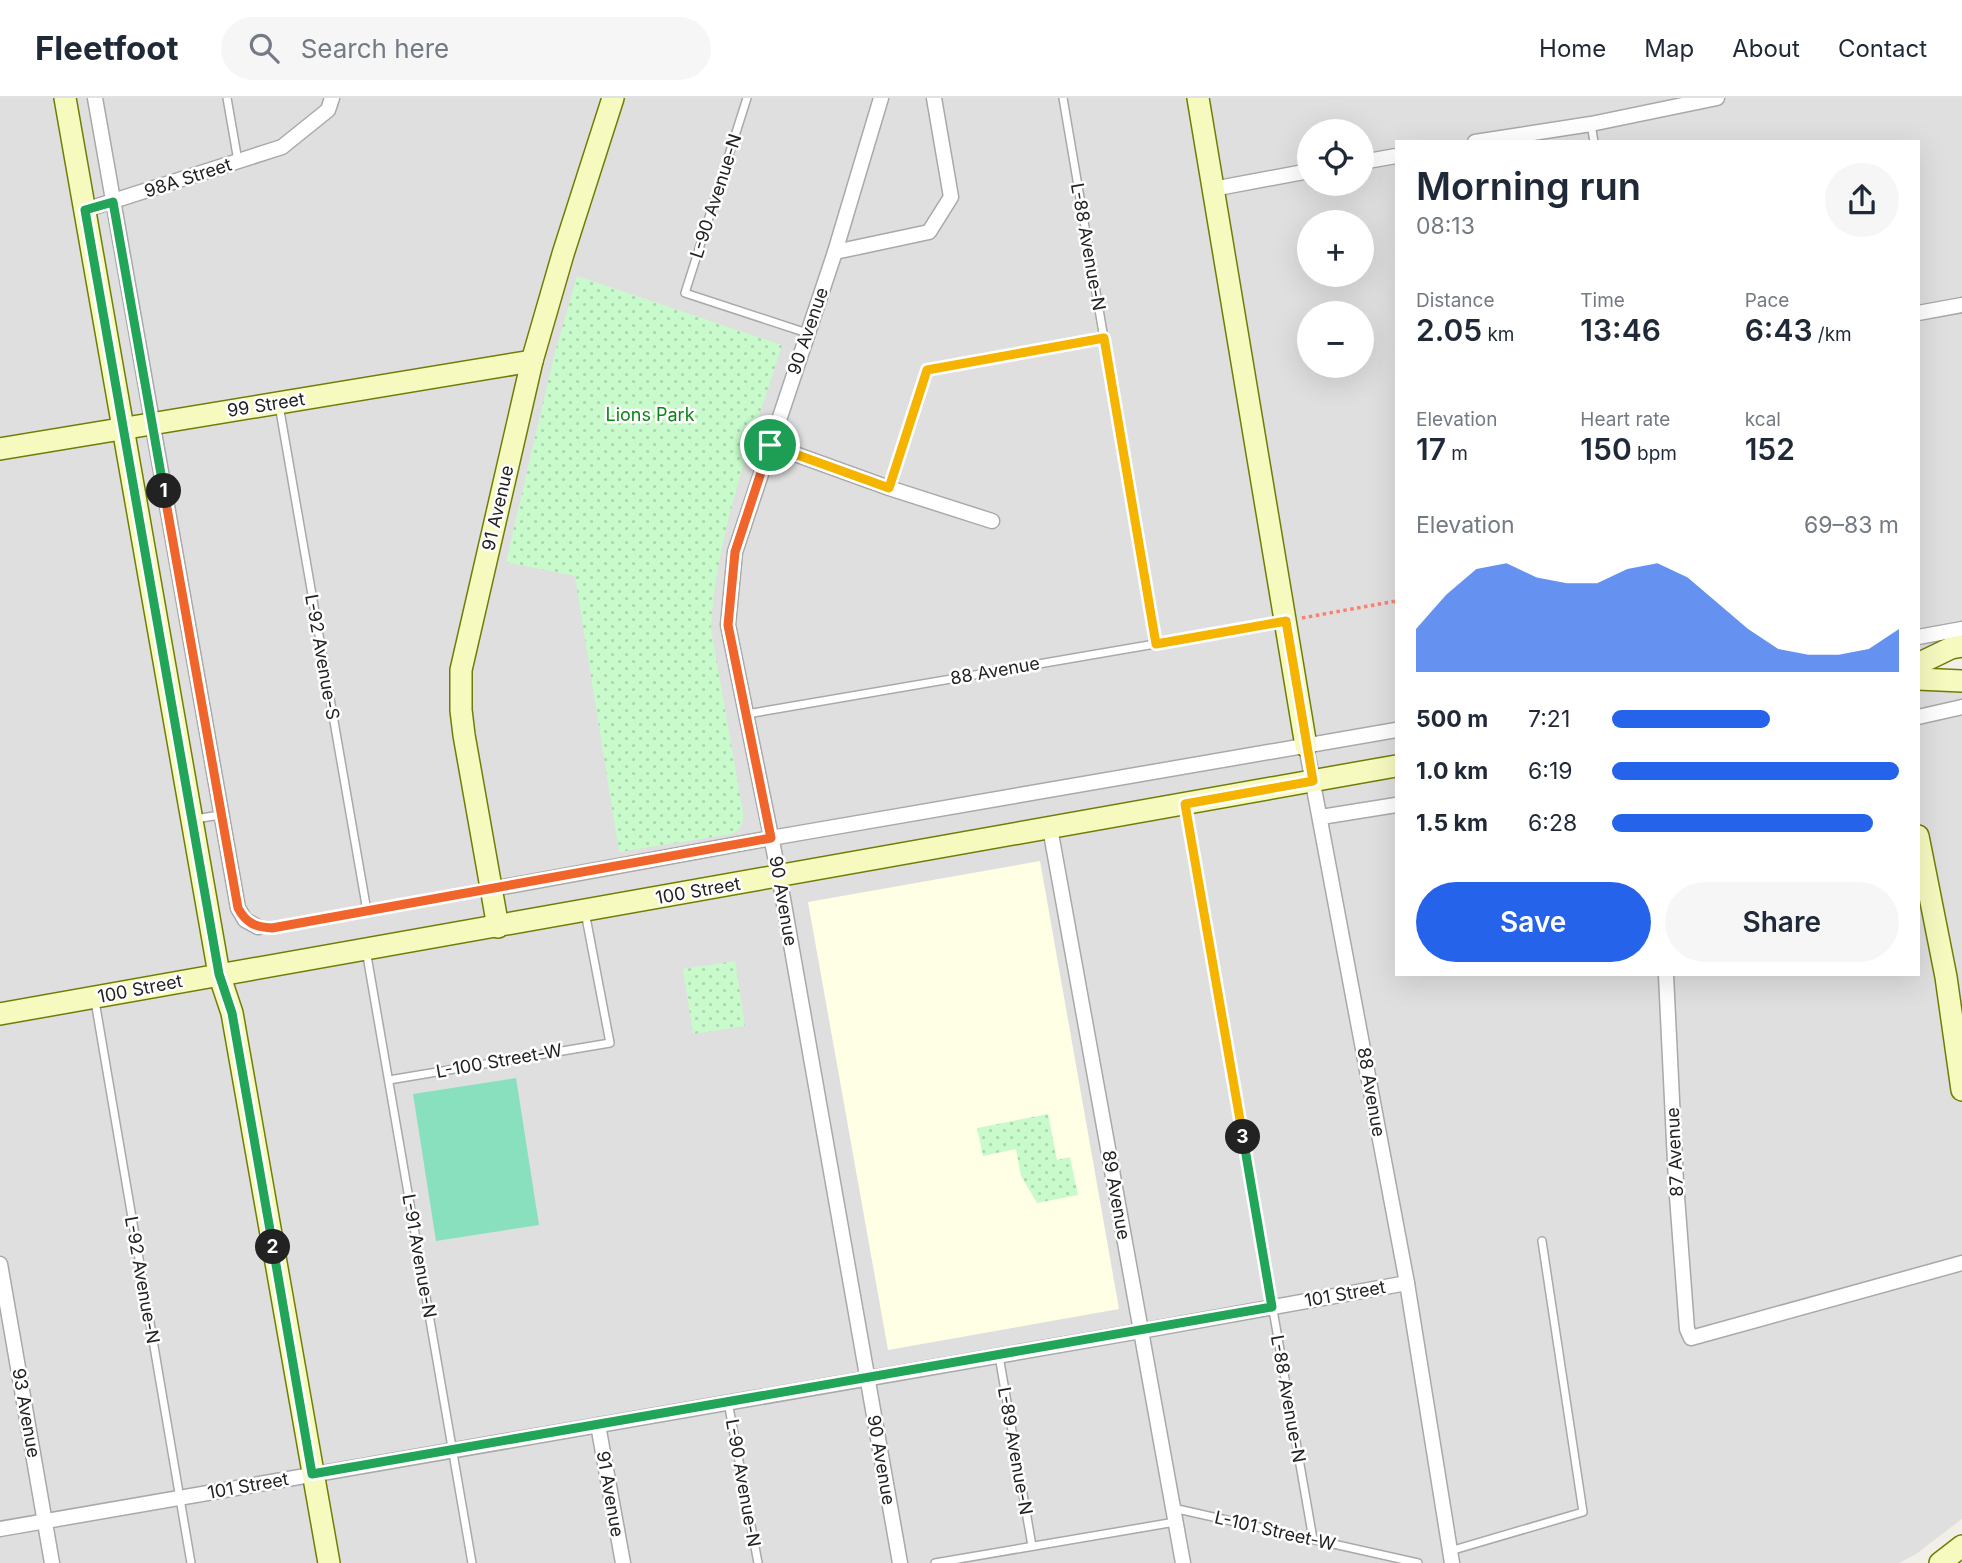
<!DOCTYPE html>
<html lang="en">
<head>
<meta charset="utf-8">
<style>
	:root { --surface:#fff; --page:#f6f6f7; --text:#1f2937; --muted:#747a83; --line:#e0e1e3; --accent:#2563eb }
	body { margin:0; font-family:Inter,sans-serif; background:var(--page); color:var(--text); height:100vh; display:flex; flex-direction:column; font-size:26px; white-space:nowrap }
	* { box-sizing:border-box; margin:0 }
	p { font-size:23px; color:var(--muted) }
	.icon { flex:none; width:38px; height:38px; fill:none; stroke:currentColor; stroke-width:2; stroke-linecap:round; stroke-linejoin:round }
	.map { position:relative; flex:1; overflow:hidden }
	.side { position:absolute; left:1395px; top:42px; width:525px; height:836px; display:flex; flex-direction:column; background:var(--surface); border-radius:0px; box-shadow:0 7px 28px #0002 }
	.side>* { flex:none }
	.tools { position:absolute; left:1297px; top:21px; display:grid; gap:14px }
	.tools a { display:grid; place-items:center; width:77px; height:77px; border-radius:50%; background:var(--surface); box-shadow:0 7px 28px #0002; font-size:35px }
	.pin { position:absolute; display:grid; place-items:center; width:60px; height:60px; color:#fff; margin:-30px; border:4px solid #fff; border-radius:50%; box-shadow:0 2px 7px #0007 }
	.km { position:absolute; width:35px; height:35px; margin:-18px; border-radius:50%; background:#222; color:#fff; font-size:19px; line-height:35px; text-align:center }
	.round { display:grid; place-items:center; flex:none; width:74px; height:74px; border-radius:37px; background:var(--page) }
	.head { display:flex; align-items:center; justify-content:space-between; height:119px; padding:0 21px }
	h1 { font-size:38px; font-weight:600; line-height:52px }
	.stats { display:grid; grid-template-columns:repeat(3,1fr); gap:10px; height:119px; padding:7px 21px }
	.stats div { display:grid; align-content:center }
	.stats b { font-size:30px; font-weight:600 }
	.stats small { font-size:19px; font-weight:400 }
	.stats p { font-size:19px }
	.chart { height:196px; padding:14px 21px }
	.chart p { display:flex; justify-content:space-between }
	.chart svg { width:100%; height:126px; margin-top:7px; fill:var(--accent); opacity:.7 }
	.button { display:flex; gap:14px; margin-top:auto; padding:14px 21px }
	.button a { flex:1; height:80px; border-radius:42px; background:var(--accent); color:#fff; font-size:28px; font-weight:600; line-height:80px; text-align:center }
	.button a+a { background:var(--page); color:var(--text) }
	ul { padding:0 21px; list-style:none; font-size:23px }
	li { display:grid; grid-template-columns:112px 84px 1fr; align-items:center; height:52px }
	li i { height:18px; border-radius:9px; background:var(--accent) }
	header { display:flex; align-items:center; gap:42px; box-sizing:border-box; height:98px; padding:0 35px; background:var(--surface); border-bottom:2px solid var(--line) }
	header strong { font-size:33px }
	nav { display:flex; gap:38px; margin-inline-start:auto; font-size:24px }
	.search { width:490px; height:63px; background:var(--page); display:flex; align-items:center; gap:18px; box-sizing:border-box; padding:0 24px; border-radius:38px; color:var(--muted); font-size:26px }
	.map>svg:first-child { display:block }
	.residential { fill:#e0dfdf; fill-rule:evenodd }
	.education { fill:#ffffe5 }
	.park { fill:url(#park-dots) }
	.pitch { fill:#88e0be }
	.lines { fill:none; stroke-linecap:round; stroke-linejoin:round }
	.lane-casing { stroke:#a9a9a9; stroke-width:10 }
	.street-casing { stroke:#a9a9a9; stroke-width:17 }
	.secondary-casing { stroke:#707d05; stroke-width:24 }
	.path { stroke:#fa8072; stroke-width:3.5; stroke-dasharray:3.5 3.5; stroke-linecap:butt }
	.lane { stroke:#fff; stroke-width:7 }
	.street { stroke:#fff; stroke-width:14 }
	.secondary { stroke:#f7fabf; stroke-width:21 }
	.split-1-casing { stroke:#fff; stroke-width:14 }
	.split-2-casing { stroke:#fff; stroke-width:14 }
	.split-3-casing { stroke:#fff; stroke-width:14 }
	.split-4-casing { stroke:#fff; stroke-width:14 }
	.split-1 { stroke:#f0652b; stroke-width:9 }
	.split-2 { stroke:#22a559; stroke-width:9 }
	.split-3 { stroke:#22a559; stroke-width:9 }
	.split-4 { stroke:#f5b400; stroke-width:9 }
	.labels { text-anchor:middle; stroke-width:5; stroke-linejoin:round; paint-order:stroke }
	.street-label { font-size:18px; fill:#222; stroke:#fff }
	.park-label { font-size:18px; fill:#0c8416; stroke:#fff }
</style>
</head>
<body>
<header>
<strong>Fleetfoot</strong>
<div class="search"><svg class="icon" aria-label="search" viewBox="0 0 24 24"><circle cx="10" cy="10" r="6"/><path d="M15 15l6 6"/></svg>Search here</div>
<nav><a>Home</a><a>Map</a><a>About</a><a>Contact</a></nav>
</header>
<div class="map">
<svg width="1962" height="1465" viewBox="0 0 1962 1465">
	<defs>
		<pattern id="park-dots" width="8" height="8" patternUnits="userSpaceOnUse" patternTransform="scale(1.75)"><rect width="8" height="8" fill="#c8facc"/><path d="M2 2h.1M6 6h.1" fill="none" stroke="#acd6af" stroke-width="1.8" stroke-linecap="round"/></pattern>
	</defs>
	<rect width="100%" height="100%" fill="#f2efe9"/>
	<!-- residential -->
	<path class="residential" d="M 0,0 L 1962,0 L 1962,548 L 1918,566 L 1918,44 L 1396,44 L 1396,877 L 1918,877 L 1918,581 L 1962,583 L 1962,1421 L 1916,1456 L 1899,1465 L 0,1465 ZM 1309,33 L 1362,33 L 1362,86 L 1309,86 ZM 1309,124 L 1362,124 L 1362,177 L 1309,177 ZM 1309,215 L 1362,215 L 1362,268 L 1309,268 Z"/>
	<!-- education -->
	<polygon class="education" points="1040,763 1119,1211 888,1252 808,804"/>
	<!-- park -->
	<g class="park">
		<path d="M 577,178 L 782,247 C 753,340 716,433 711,531 L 743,715 C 743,726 742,731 732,736 L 619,754 L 575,478 L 506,464 L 554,258 Z"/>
		<polygon points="735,863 745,928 693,936 683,871"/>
		<polygon points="1048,1016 1057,1062 1070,1059 1078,1097 1037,1105 1021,1078 1016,1051 983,1058 977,1030"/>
	</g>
	<!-- pitch -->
	<polygon class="pitch" points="516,980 539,1127 436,1143 413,996"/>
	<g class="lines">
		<defs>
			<g id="lane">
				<polyline points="227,0 238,63"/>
				<polyline points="747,0 685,195 807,235"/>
				<polyline points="1063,0 1156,546"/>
				<polyline points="1591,26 1594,44"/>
				<polyline points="279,307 367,813"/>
				<polyline points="889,390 927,272 1104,240"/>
				<polyline points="747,616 1283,524"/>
				<polyline points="1185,708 1313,1441"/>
				<polyline points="195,721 220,717"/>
				<polyline points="258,829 272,830 488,792"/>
				<polyline points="366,852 472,1465"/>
				<polyline points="95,903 191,1465"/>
				<polyline points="389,982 610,945 585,814"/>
				<polyline points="999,1258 1032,1448"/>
				<polyline points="728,1304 758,1465"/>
				<polyline points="1173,1410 1418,1465"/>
				<polyline points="1450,1453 1583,1414 1542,1143"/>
				<polyline points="935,1465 1175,1424"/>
			</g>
			<g id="street">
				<polyline points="95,0 238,810 245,822 258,829"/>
				<polyline points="881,0 835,154 735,454 728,527 779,778 900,1465"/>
				<polyline points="1475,44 1591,26 1717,0"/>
				<polyline points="1362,64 1396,58"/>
				<polyline points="1213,91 1309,73"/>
				<polyline points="85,112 282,49 328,12 332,0"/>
				<polyline points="835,154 929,134 951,99 934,0"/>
				<polyline points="1918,215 1962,207"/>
				<polyline points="770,347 889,390 992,423"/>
				<polyline points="1918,539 1962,531"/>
				<polyline points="1918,619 1962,609"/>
				<polyline points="1306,648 1407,1185 1452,1465"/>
				<polyline points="1321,719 1396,707"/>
				<polyline points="1050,730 1183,1465"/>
				<polyline points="492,791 771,740 1396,632"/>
				<polyline points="1666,877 1676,1085 1687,1231 1691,1240 1962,1165"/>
				<polyline points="0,1166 52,1465"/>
				<polyline points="598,1327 623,1465"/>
				<polyline points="0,1431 1141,1233 1407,1185"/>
			</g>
			<g id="secondary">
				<polyline points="65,0 219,876 232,915 329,1465"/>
				<polyline points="1198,0 1306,648"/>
				<polyline points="0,351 532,263"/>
				<polyline points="1918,566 1951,550 1962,548"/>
				<polyline points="1918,581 1962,583"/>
				<polyline points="1918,738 1946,879 1962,992"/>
				<polyline points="498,829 464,637 461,612 461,572 532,263 563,156 613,0"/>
				<polyline points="0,916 1396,668"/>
				<polyline points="1940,1465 1962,1448"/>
			</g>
		</defs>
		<!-- lane casing -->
		<use href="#lane" class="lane-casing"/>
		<!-- street casing -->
		<use href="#street" class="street-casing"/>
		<!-- secondary casing -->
		<use href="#secondary" class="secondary-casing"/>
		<!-- path -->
		<polyline class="path" points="1302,520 1396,503"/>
		<!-- lane -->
		<use href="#lane" class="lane"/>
		<!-- street -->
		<use href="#street" class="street"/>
		<!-- secondary -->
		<use href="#secondary" class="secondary"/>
	</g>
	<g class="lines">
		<defs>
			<path id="split-1" d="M 164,393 L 238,810 C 246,825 255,829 272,830 L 771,740 L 728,527 L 735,454 L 770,347"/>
			<polyline id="split-2" points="164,393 113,104 85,112 219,876 232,915 273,1149"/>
			<polyline id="split-3" points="273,1149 312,1376 1272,1209 1243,1039"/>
			<polyline id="split-4" points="770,347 889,390 927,272 1104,240 1156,546 1286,523 1313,683 1185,706 1243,1039"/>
		</defs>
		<!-- split-1 casing -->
		<use href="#split-1" class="split-1-casing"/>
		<!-- split-2 casing -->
		<use href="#split-2" class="split-2-casing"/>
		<!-- split-3 casing -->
		<use href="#split-3" class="split-3-casing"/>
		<!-- split-4 casing -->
		<use href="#split-4" class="split-4-casing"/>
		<!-- split-1 -->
		<use href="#split-1" class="split-1"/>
		<!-- split-2 -->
		<use href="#split-2" class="split-2"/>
		<!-- split-3 -->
		<use href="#split-3" class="split-3"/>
		<!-- split-4 -->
		<use href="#split-4" class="split-4"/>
	</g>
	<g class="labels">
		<!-- street labels -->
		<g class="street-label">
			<text transform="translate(188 80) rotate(-18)" y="6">98A Street</text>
			<text transform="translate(716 98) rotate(-72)" y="6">L-90 Avenue-N</text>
			<text transform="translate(1088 149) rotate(80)" y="6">L-88 Avenue-N</text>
			<text transform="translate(808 233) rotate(-71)" y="6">90 Avenue</text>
			<text transform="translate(266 307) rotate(-9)" y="6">99 Street</text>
			<text transform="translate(498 410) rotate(-77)" y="6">91 Avenue</text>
			<text transform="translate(322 559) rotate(80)" y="6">L-92 Avenue-S</text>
			<text transform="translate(995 573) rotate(-10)" y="6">88 Avenue</text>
			<text transform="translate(698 793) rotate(-10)" y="6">100 Street</text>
			<text transform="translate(783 803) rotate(80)" y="6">90 Avenue</text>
			<text transform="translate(140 891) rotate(-11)" y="6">100 Street</text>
			<text transform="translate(499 963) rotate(-10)" y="6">L-100 Street-W</text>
			<text transform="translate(1371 994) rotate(80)" y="6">88 Avenue</text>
			<text transform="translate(1675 1054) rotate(-93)" y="6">87 Avenue</text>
			<text transform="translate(1116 1097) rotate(80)" y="6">89 Avenue</text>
			<text transform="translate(419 1158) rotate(80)" y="6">L-91 Avenue-N</text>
			<text transform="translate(142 1182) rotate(80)" y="6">L-92 Avenue-N</text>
			<text transform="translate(1345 1196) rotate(-10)" y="6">101 Street</text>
			<text transform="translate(1288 1301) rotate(80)" y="6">L-88 Avenue-N</text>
			<text transform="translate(26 1315) rotate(80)" y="6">93 Avenue</text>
			<text transform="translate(1015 1353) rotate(80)" y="6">L-89 Avenue-N</text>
			<text transform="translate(881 1362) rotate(80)" y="6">90 Avenue</text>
			<text transform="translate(743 1385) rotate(80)" y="6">L-90 Avenue-N</text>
			<text transform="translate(248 1388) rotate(-10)" y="6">101 Street</text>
			<text transform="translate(610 1396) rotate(80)" y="6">91 Avenue</text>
			<text transform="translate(1275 1433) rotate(13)" y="6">L-101 Street-W</text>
		</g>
		<!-- park labels -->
		<g class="park-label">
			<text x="650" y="323">Lions Park</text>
		</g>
	</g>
</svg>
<div class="tools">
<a><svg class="icon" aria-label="locate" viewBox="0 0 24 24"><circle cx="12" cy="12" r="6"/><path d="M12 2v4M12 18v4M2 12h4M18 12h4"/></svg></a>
<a>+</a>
<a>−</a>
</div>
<div class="pin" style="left:770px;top:347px;background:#1e9e55"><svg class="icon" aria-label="arrive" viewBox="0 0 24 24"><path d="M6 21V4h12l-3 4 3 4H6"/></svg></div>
<b class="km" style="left:164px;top:393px">1</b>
<b class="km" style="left:273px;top:1149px">2</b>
<b class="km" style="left:1243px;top:1039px">3</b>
<section class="side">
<div class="head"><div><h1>Morning run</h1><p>08:13</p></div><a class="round"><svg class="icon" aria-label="share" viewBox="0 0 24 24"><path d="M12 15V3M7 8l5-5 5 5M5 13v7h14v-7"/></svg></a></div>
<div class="stats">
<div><p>Distance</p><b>2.05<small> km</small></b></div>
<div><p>Time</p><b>13:46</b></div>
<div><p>Pace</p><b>6:43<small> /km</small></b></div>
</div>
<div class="stats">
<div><p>Elevation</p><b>17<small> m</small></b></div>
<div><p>Heart rate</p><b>150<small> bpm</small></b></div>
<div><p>kcal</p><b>152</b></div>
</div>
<div class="chart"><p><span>Elevation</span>69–83 m</p>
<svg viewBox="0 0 160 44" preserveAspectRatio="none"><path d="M0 44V29L10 17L20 8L30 6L40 11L50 13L60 13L70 8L80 6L90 11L100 20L110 29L120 36L130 38L140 38L150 36L160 29V44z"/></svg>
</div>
<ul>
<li><b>500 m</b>7:21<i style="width:55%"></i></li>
<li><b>1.0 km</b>6:19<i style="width:100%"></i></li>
<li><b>1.5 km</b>6:28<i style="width:91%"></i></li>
</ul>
<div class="button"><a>Save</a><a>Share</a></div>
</section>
</div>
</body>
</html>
